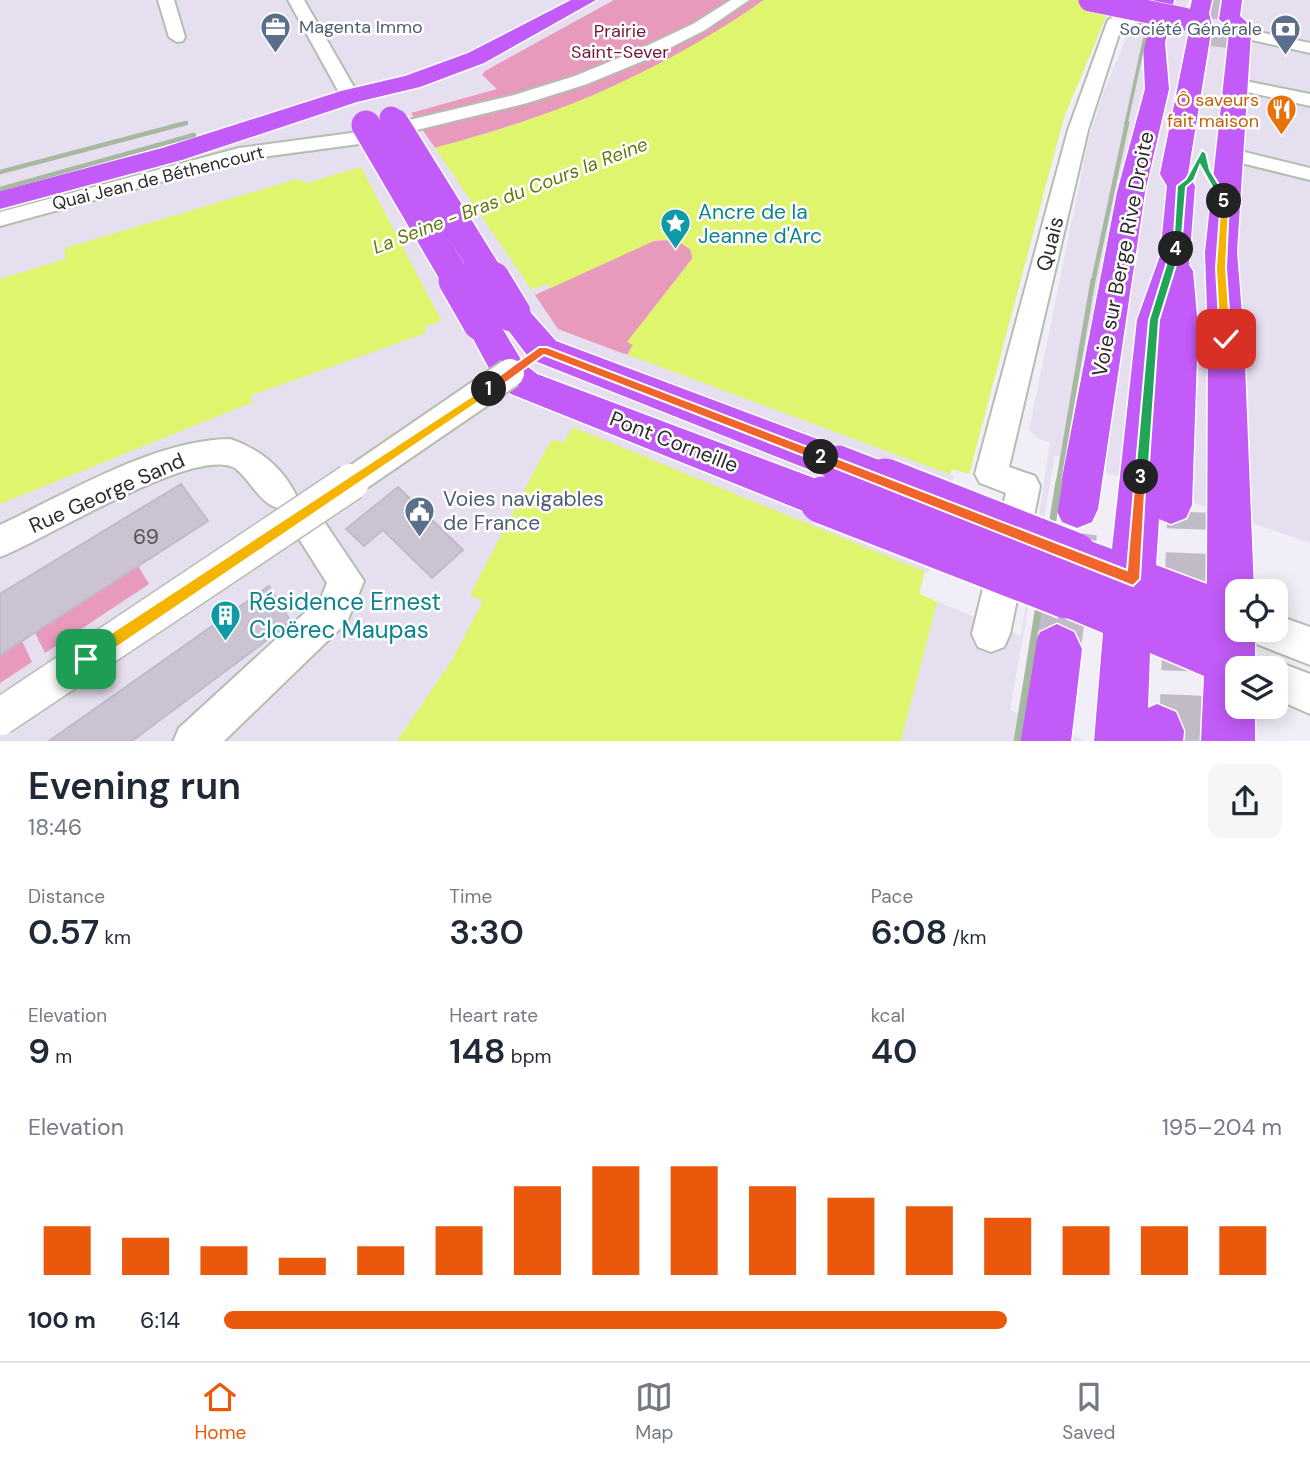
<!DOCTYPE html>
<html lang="en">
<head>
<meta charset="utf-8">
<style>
	:root { --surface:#fff; --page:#f6f6f7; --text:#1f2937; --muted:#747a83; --line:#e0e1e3; --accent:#ea580c }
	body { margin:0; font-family:"DM Sans",sans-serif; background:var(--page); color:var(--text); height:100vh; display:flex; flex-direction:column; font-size:26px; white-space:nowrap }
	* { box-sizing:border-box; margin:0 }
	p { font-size:23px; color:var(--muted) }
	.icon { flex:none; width:38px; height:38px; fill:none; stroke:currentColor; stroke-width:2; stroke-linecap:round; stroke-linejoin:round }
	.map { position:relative; height:741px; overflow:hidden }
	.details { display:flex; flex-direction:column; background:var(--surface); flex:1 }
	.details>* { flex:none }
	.tools { position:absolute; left:1225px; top:579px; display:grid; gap:14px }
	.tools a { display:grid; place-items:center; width:63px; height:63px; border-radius:14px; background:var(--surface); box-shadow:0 4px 18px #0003; font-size:35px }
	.pin { position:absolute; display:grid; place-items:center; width:60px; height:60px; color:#fff; margin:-30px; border-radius:14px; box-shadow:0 4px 10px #0006 }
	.km { position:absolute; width:35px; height:35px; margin:-18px; border-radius:50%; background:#222; color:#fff; font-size:19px; line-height:35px; text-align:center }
	.round { display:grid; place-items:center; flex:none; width:74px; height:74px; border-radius:14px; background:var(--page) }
	.summary { display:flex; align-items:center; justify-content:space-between; height:119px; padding:0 28px }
	h1 { font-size:38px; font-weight:600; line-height:52px }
	.figures { display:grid; grid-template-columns:repeat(3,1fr); gap:10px; height:119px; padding:7px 28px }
	.figures div { display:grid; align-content:center }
	.figures b { font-size:35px; font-weight:600 }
	.figures small { font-size:19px; font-weight:400 }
	.figures p { font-size:19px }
	.chart { height:196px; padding:14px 28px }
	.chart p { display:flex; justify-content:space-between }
	.chart svg { width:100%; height:126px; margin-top:7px; stroke:var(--accent); stroke-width:6 }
	ul { padding:0 28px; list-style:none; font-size:23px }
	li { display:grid; grid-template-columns:112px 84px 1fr; align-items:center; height:52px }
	li i { height:18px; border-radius:9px; background:var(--accent) }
	.menu { display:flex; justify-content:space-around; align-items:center; height:98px; border-top:2px solid var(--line); background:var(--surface); font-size:19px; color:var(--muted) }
	.menu a { display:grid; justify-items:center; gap:4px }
	.menu .current { color:var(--accent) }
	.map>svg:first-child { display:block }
	.green { fill:#e89abd }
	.plaza { fill:#f2eef7; fill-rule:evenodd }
	.water { fill:#e0f56e }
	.pier { fill:#e6dfef }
	.building { fill:#cbc3d2; stroke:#c2b8cb; stroke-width:2 }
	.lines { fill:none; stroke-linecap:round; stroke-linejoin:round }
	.major-tunnel-far1 { stroke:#c1bbc8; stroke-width:23; stroke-dasharray:23 11; stroke-linecap:butt }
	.major-tunnel { stroke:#c1bbc8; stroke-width:47; stroke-dasharray:47 24; stroke-linecap:butt }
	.minor-casing { stroke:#b4bdaf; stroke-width:4 }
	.major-casing { stroke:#fff; stroke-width:3 }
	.minor { fill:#fff; fill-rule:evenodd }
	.major { fill:#c25bf8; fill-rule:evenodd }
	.rail-far3 { stroke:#a7b8a1; stroke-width:3.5 }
	.rail-far2 { stroke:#a7b8a1; stroke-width:4.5 }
	.rail-far1 { stroke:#a7b8a1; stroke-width:5 }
	.rail { stroke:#a7b8a1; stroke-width:7 }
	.minor-bridge-far1-casing { stroke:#b4bdaf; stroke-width:32; stroke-linecap:butt }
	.minor-bridge-casing { stroke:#b4bdaf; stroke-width:39; stroke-linecap:butt }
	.major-bridge-far3-casing { stroke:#fff; stroke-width:24; stroke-linecap:butt }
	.major-bridge-far2-casing { stroke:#fff; stroke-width:32; stroke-linecap:butt }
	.major-bridge-far1-casing { stroke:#fff; stroke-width:40; stroke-linecap:butt }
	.major-bridge-casing { stroke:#fff; stroke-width:51; stroke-linecap:butt }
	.minor-bridge-far1 { stroke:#fff; stroke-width:28 }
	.minor-bridge { stroke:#fff; stroke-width:36 }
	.major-bridge-far3 { stroke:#c25bf8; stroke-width:23 }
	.major-bridge-far2 { stroke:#c25bf8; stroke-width:29 }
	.major-bridge-far1 { stroke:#c25bf8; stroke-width:37 }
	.major-bridge { stroke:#c25bf8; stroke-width:47 }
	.split-1 { fill:#f5b400; stroke:#fff; stroke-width:2 }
	.split-2 { fill:#f0652b; stroke:#fff; stroke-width:2 }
	.split-3 { fill:#f0652b; stroke:#fff; stroke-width:2 }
	.split-4 { fill:#22a559; stroke:#fff; stroke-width:2 }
	.split-5 { fill:#22a559; stroke:#fff; stroke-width:2 }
	.split-6 { fill:#f5b400; stroke:#fff; stroke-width:2 }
	.labels { text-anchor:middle; stroke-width:5; stroke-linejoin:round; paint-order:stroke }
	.far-service-label { font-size:18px; fill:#4e5e75; stroke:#fff; text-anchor:start }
	.far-park-label { font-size:18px; fill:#701734; stroke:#fff }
	.far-food-label { font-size:18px; fill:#c56008; stroke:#fff; text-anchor:end }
	.far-street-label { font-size:18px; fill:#2d2d2d; stroke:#fff }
	.far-water-label { font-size:19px; font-style:italic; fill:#607b0a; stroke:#fff }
	.culture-label { font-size:21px; fill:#0d838f; stroke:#fff; text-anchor:start }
	.street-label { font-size:21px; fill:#2d2d2d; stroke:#fff }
	.service-label { font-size:21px; fill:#4e5e75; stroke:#fff; text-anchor:start }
	.near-number-label { font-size:21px; fill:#545256 }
	.near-culture-label { font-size:24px; fill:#0d838f; stroke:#fff; text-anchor:start }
</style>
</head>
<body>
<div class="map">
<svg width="1310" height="742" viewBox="0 0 1310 742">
	<rect width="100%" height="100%" fill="#e6dfef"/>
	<!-- green -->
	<g class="green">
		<path d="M 614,0 L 764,0 C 745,13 726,28 707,40 C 624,90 529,122 435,148 L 411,113 L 497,89 L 482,75 L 485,71 Z"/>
		<path d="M 670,239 C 681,242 694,246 692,259 L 628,341 L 633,345 L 627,355 L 558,329 L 535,295 L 649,242 Z"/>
		<polygon points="138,566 149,584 45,653 35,633"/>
		<polygon points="22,641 32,662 0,683 0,655"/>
	</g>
	<!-- plaza -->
	<g class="plaza">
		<polygon points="1189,0 1195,0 1191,15 1145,6 1140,23 1131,27 1103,93 1088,142 1029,430 1037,438 1050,443 1021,636 919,594 952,468 969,474 1064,117 1112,3 1186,7"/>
		<path d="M 1055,455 L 1310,543 L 1310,741 L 1085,741 L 1010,710 ZM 1237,592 L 1276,592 L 1276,630 L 1237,630 ZM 1237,668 L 1276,668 L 1276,707 L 1237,707 Z"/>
	</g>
	<!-- water -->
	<path class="water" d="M 764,0 L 1113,0 L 1064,117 L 969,474 L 952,469 L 919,593 L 937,602 L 901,741 L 397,741 L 452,660 L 483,601 L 470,595 L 546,449 L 553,439 L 562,443 L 627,355 L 633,345 L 627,342 L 692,259 L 691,250 L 678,241 L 656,240 L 551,288 L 547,284 L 424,327 L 426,333 L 250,396 L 253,402 L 0,504 L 0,279 L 65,259 L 65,248 L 297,179 L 308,183 C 364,164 423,152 481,135 C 584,105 676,61 764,0 Z"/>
	<!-- pier -->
	<g class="pier">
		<polygon points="433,145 533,292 443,324 360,165"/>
		<polygon points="623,353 954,476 928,573 570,426"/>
	</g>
	<!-- building -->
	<g class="building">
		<polygon points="181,484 208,521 0,655 0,594"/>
		<polygon points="398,487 463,550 432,578 383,530 364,546 346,529"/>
		<polygon points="269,586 291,622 132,741 49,741"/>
	</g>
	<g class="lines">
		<!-- major-tunnel-far1 -->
		<polyline class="major-tunnel-far1" points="1214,0 1222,8 1218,47"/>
		<!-- major-tunnel -->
		<g class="major-tunnel">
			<polyline points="1057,649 1077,509"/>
			<polyline points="1182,742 1191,512"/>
		</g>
		<defs>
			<g id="minor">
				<polygon points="158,0 174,0 185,37 183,41 177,42 169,37"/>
				<polygon points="288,0 304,0 359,96 357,100 343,100 341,96"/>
				<polygon points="731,0 749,0 705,30 650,58 587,84 527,103 359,144 240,160 0,226 0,212 239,148 359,132 514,95 575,76 638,50 693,24"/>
				<polygon points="1133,0 1149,0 1140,23 1122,25 1088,130 1009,467 1035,476 1040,486 1010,634 1004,647 991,652 978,647 972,634 1006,493 980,483 975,474 1068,130 1108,20 1116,15 1128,15"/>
				<polygon points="1240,28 1310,43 1310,53 1234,36 1234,30"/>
				<polygon points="1235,79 1310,94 1310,106 1229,88 1226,84 1229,80"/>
				<polygon points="1228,148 1310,168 1310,180 1221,158 1218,154 1221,150"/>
				<path d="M 230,439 C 260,449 283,468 297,497 L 292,507 C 265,516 254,483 235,468 C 195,445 45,540 0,557 L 0,525 C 68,493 154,440 230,439 Z"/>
				<polygon points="313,519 325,523 364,581 347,622 223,742 173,742 179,728 321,598 327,583 296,534 301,523"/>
				<polygon points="1276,615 1310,627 1310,665 1254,643 1249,630 1276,630"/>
				<polygon points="1276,661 1310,674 1310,714 1276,699 1276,668 1261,668"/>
			</g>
			<g id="major">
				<polygon points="571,0 596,0 484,63 420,87 357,102 182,160 0,209 0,191 162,148 341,91 405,76 468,53"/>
				<polygon points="1154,0 1174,0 1165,43 1169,89 1145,192 1098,509 1092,522 1077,528 1062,522 1056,509 1117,192 1145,89 1143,43"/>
				<polygon points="1192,0 1212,0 1209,13 1212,26 1188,174 1195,186 1189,265 1193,271 1198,327 1192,505 1186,518 1171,524 1159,519 1156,565 1207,584 1208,339 1205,252 1229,33 1228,27 1219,19 1222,0 1242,0 1240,16 1249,24 1251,33 1237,252 1244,339 1254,592 1237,592 1237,630 1255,630 1255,668 1237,668 1237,707 1255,707 1255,742 1201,742 1204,676 1150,653 1148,708 1157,704 1176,712 1184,731 1183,742 1094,742 1103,633 1050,611 1044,595 1050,579 1065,573 1058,571 1051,556 1058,541 1074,535 1112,549 1137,320 1160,256 1167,186 1160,174 1190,26 1189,13"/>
				<polygon points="512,301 524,305 556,341 852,452 858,464 852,476 838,481 530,359 495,313 500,305"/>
				<polygon points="481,310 493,313 523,363 537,374 838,487 844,500 838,513 823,518 808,513 511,394 497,383 464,322 469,313"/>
				<polygon points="1057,624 1074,632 1082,649 1071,742 1017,742 1032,649 1040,632"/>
			</g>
		</defs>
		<!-- minor casing -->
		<use href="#minor" class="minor-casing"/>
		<!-- major casing -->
		<use href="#major" class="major-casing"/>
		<!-- minor -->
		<use href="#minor" class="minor"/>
		<!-- major -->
		<use href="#major" class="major"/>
		<!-- rail-far3 -->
		<g class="rail-far3">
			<polyline points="181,124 186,123"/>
			<polyline points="1126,124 1153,0"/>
		</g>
		<!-- rail-far2 -->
		<g class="rail-far2">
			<polyline points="0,172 186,123"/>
			<polyline points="0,189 194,135"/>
			<polyline points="1093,282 1127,123"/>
		</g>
		<!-- rail-far1 -->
		<polyline class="rail-far1" points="1058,484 1093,280"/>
		<!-- rail -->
		<polyline class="rail" points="1017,742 1059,482"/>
		<defs>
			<polyline id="minor-bridge-far1" points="348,484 510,373"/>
			<polyline id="minor-bridge" points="0,717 351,482"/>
			<g id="major-bridge-far3">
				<polyline points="1090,0 1184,19"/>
				<polyline points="391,118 395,124"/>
			</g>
			<g id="major-bridge-far2">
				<polyline points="394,123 493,282"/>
				<polyline points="366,125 458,282"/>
			</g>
			<g id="major-bridge-far1">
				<polyline points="457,280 481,322"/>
				<polyline points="492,280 512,313"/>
				<polyline points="838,464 890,484"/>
			</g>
			<g id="major-bridge">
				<polyline points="885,482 1074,556"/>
				<polyline points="823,500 1067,595"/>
			</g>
		</defs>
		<!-- minor-bridge-far1 casing -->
		<use href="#minor-bridge-far1" class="minor-bridge-far1-casing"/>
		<!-- minor-bridge casing -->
		<use href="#minor-bridge" class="minor-bridge-casing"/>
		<!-- major-bridge-far3 casing -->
		<use href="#major-bridge-far3" class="major-bridge-far3-casing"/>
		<!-- major-bridge-far2 casing -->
		<use href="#major-bridge-far2" class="major-bridge-far2-casing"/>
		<!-- major-bridge-far1 casing -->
		<use href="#major-bridge-far1" class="major-bridge-far1-casing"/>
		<!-- major-bridge casing -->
		<use href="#major-bridge" class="major-bridge-casing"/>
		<!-- minor-bridge-far1 -->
		<use href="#minor-bridge-far1" class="minor-bridge-far1"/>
		<!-- minor-bridge -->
		<use href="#minor-bridge" class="minor-bridge"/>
		<!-- major-bridge-far3 -->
		<use href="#major-bridge-far3" class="major-bridge-far3"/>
		<!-- major-bridge-far2 -->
		<use href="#major-bridge-far2" class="major-bridge-far2"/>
		<!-- major-bridge-far1 -->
		<use href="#major-bridge-far1" class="major-bridge-far1"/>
		<!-- major-bridge -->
		<use href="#major-bridge" class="major-bridge"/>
	</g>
	<!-- split-1 -->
	<polygon class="split-1" points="489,385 493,386 493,392 92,664 81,664 81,653"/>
	<!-- split-2 -->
	<polygon class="split-2" points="539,347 547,347 826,454 827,457 821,463 817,461 544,355 493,392 485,392 485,386"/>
	<!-- split-3 -->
	<polygon class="split-3" points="821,452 1127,570 1135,477 1141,472 1146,473 1140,579 1133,586 817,461 815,457"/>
	<!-- split-4 -->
	<polygon class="split-4" points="1176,246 1181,249 1159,320 1148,477 1141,482 1135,477 1149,320 1171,249"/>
	<!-- split-5 -->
	<polygon class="split-5" points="1202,150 1206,153 1210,170 1229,201 1221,203 1200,165 1194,180 1186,187 1181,249 1173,252 1177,186 1186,179"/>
	<!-- split-6 -->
	<polygon class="split-6" points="1221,199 1229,201 1226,268 1231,339 1226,343 1220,339 1216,268"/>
	<!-- icons -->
	<defs>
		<symbol id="office-pin" viewBox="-11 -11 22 30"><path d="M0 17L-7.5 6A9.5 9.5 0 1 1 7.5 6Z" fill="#5c6f8a" stroke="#fff"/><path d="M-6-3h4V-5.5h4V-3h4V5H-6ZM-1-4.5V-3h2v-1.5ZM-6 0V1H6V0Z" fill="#fff"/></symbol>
		<symbol id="bank-pin" viewBox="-11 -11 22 30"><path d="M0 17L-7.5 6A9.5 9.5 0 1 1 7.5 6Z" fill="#5c6f8a" stroke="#fff"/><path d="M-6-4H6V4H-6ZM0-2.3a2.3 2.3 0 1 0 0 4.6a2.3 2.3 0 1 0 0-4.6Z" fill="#fff"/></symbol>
		<symbol id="restaurant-pin" viewBox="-11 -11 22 30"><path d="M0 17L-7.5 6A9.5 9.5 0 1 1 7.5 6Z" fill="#e8710a" stroke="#fff"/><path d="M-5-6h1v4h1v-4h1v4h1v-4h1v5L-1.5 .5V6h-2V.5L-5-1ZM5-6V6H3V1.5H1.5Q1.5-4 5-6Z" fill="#fff"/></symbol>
		<symbol id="sight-pin" viewBox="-11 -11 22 30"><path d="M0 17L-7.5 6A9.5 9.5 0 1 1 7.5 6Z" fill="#0f9aa8" stroke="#fff"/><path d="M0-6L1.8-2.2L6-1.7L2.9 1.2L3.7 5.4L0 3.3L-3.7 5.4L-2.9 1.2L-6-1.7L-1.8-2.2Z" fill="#fff"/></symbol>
		<symbol id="civic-pin" viewBox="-11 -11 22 30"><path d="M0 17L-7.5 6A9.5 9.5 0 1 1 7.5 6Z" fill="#5c6f8a" stroke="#fff"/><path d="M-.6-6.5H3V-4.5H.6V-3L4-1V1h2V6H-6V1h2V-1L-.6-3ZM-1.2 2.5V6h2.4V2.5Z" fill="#fff"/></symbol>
		<symbol id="building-pin" viewBox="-11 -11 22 30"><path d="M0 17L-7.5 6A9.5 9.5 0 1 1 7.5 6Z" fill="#0f9aa8" stroke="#fff"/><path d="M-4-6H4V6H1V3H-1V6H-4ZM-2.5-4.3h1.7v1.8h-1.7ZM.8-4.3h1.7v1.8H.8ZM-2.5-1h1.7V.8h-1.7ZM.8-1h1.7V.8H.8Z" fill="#fff"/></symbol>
	</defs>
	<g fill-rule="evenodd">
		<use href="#office-pin" x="258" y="10" width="35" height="47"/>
		<use href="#bank-pin" x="1268" y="12" width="35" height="47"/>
		<use href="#restaurant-pin" x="1264" y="92" width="35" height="47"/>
		<use href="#sight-pin" x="658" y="206" width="35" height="47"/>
		<use href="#civic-pin" x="402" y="494" width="35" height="47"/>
		<use href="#building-pin" x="208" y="598" width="35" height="47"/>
	</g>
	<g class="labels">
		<!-- far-service labels -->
		<g class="far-service-label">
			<text x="299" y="33">Magenta Immo</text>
			<text x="1262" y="35" text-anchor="end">Société Générale</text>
		</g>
		<!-- far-park labels -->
		<g class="far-park-label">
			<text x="620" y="37">Prairie<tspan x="620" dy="21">Saint-Sever</tspan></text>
		</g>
		<!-- far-food labels -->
		<g class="far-food-label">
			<text x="1259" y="106">Ô saveurs<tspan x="1259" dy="21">fait maison</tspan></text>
		</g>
		<!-- far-street labels -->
		<g class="far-street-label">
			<text transform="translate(158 178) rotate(-14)" y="6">Quai Jean de Béthencourt</text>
		</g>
		<!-- far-water labels -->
		<g class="far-water-label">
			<text transform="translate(510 195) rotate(-21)" y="7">La Seine - Bras du Cours la Reine</text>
		</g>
		<!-- culture labels -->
		<g class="culture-label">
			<text x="698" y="219">Ancre de la<tspan x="698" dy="24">Jeanne d'Arc</tspan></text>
		</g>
		<!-- street labels -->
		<g class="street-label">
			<text transform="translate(1050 244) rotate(-76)" y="7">Quais</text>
			<text transform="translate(1123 254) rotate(-79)" y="7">Voie sur Berge Rive Droite</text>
			<text transform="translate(674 442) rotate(21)" y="7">Pont Corneille</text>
			<text transform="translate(107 493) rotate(-24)" y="7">Rue George Sand</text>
		</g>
		<!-- service labels -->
		<g class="service-label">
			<text x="443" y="506">Voies navigables<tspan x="443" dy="24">de France</tspan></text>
		</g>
		<!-- near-number labels -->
		<g class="near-number-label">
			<text x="146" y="544">69</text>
		</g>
		<!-- near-culture labels -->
		<g class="near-culture-label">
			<text x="249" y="610">Résidence Ernest<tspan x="249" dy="28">Cloërec Maupas</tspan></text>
		</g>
	</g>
</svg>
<div class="tools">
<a><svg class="icon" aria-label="locate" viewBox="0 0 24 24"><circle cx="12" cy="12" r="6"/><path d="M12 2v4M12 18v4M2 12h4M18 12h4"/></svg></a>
<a><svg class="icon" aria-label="layers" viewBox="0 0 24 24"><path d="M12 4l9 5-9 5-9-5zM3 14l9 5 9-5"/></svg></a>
</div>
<div class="pin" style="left:86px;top:659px;background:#1e9e55"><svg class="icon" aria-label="arrive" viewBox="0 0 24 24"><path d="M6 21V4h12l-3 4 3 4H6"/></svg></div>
<div class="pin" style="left:1226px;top:339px;background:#d93025"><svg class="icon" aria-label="check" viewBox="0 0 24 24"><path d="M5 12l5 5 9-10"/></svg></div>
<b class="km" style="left:489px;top:389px">1</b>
<b class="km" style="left:821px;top:457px">2</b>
<b class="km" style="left:1141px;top:477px">3</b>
<b class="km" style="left:1176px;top:249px">4</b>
<b class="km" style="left:1224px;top:201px">5</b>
</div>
<section class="details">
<div class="summary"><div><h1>Evening run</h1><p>18:46</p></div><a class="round"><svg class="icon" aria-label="share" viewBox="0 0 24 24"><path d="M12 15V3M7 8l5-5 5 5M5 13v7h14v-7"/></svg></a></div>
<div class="figures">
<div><p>Distance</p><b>0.57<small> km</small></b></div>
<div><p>Time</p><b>3:30</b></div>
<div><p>Pace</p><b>6:08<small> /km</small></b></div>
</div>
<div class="figures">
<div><p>Elevation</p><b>9<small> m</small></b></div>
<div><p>Heart rate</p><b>148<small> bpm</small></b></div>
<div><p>kcal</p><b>40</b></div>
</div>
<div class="chart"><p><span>Elevation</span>195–204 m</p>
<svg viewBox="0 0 160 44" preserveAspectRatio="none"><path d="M5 44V27M15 44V31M25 44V34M35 44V38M45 44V34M55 44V27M65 44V13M75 44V6M85 44V6M95 44V13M105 44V17M115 44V20M125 44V24M135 44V27M145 44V27M155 44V27"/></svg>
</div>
<ul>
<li><b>100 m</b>6:14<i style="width:74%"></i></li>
</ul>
</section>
<nav class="menu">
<a class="current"><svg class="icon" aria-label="home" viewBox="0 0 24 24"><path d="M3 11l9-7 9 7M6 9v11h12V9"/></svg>Home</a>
<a><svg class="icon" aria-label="map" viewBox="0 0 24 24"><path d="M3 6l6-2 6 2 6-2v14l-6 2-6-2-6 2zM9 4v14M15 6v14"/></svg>Map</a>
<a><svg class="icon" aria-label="saved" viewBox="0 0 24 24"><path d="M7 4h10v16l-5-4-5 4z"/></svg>Saved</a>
</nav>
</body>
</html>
